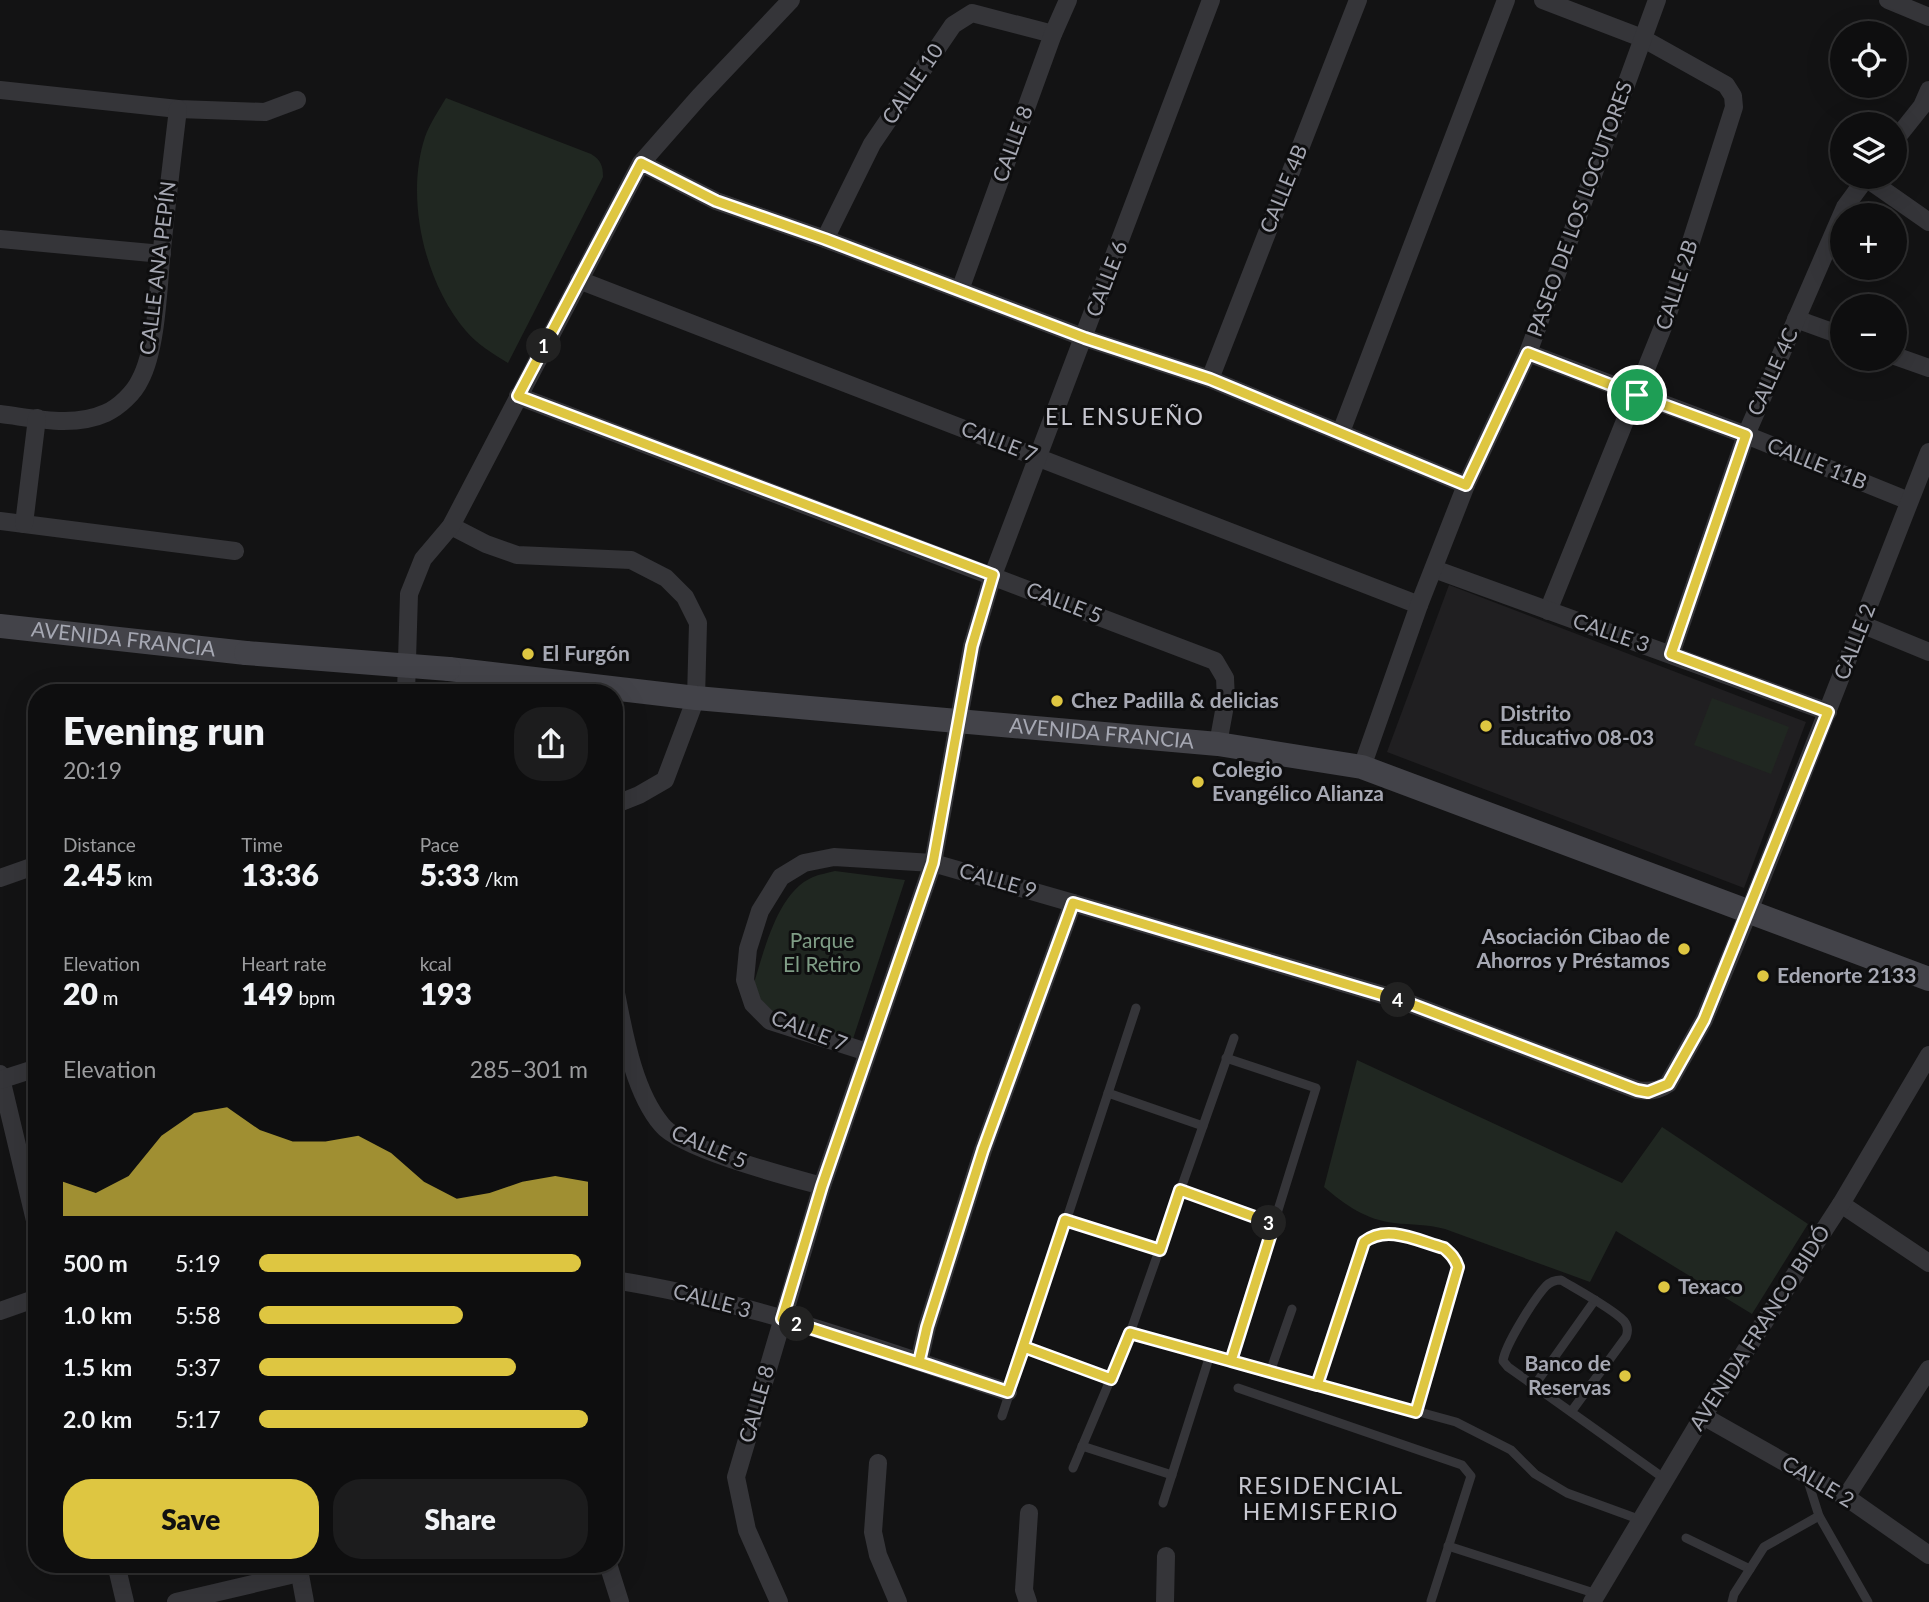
<!DOCTYPE html>
<html lang="en">
<head>
<meta charset="utf-8">
<style>
	:root { --surface:#0e0e0f; --page:#1c1c1d; --text:#f1f3f6; --muted:#9b9c9e; --line:#2e2e2f; --accent:#dec641 }
	body { margin:0; font-family:Lato,sans-serif; background:var(--page); color:var(--text); height:100vh; display:flex; flex-direction:column; font-size:26px; white-space:nowrap }
	* { box-sizing:border-box; margin:0 }
	p { font-size:23px; color:var(--muted) }
	.icon { flex:none; width:38px; height:38px; fill:none; stroke:currentColor; stroke-width:2; stroke-linecap:round; stroke-linejoin:round }
	.map { position:relative; flex:1; overflow:hidden }
	.panel { position:absolute; left:28px; top:684px; width:595px; height:889px; display:flex; flex-direction:column; background:var(--surface); border-radius:28px; box-shadow:0 7px 28px #0002,0 0 0 2px var(--line) }
	.panel>* { flex:none }
	.buttons { position:absolute; left:1830px; top:21px; display:grid; gap:14px }
	.buttons a { display:grid; place-items:center; width:77px; height:77px; border-radius:50%; background:var(--surface); box-shadow:0 7px 28px #0002,0 0 0 2px var(--line); font-size:35px }
	.pin { position:absolute; display:grid; place-items:center; width:60px; height:60px; color:#fff; margin:-30px; border:4px solid #fff; border-radius:50%; box-shadow:0 2px 7px #0007 }
	.km { position:absolute; width:35px; height:35px; margin:-18px; border-radius:50%; background:#222; color:#fff; font-size:19px; line-height:35px; text-align:center }
	.round { display:grid; place-items:center; flex:none; width:74px; height:74px; border-radius:28px; background:var(--page) }
	.overview { display:flex; align-items:center; justify-content:space-between; height:119px; padding:0 35px }
	h1 { font-size:38px; font-weight:800; line-height:52px }
	.stats { display:grid; grid-template-columns:repeat(3,1fr); gap:10px; height:119px; padding:7px 35px }
	.stats div { display:grid; align-content:center }
	.stats b { font-size:30px; font-weight:800 }
	.stats small { font-size:19px; font-weight:400 }
	.stats p { font-size:19px }
	.chart { height:196px; padding:14px 35px }
	.chart p { display:flex; justify-content:space-between }
	.chart svg { width:100%; height:126px; margin-top:7px; fill:var(--accent); opacity:.7 }
	.action { display:flex; gap:14px; margin-top:auto; padding:14px 35px }
	.action a { flex:1; height:80px; border-radius:28px; background:var(--accent); color:#111; font-size:28px; font-weight:800; line-height:80px; text-align:center }
	.action a+a { background:var(--page); color:var(--text) }
	ul { padding:0 35px; list-style:none; font-size:23px }
	li { display:grid; grid-template-columns:112px 84px 1fr; align-items:center; height:52px }
	li i { height:18px; border-radius:9px; background:var(--accent) }
	.map>svg:first-child { display:block }
	.built { fill:#201f21 }
	.green { fill:#202721 }
	.lines { fill:none; stroke-linecap:round; stroke-linejoin:round }
	.service { stroke:#353539; stroke-width:9 }
	.minor { stroke:#353539; stroke-width:18 }
	.secondary { stroke:#434349; stroke-width:24 }
	.secondary-bridge { stroke:#434349; stroke-width:24 }
	.route-casing { stroke:#fff; stroke-width:14 }
	.route { stroke:#dec641; stroke-width:9 }
	.poi-dot { fill:#dec641; stroke:#0e0e0f; stroke-width:2.5 }
	.labels { text-anchor:middle; stroke-width:6; stroke-linejoin:round; paint-order:stroke }
	.street-label { font-size:21px; fill:#a6a8b3; stroke:#0e0e0f }
	.poi-label { font-size:21px; font-weight:bold; fill:#a6a8b3; stroke:#0e0e0f; text-anchor:start }
	.park-label { font-size:21px; fill:#7f9d86; stroke:#0e0e0f }
	.neighbourhood-label { font-size:23px; letter-spacing:2px; fill:#c7c7d0; stroke:#0e0e0f }
</style>
</head>
<body>
<div class="map">
<svg width="1929" height="1602" viewBox="0 0 1929 1602">
	<rect width="100%" height="100%" fill="#131314"/>
	<!-- built -->
	<polygon class="built" points="1449,585 1806,722 1744,888 1387,752"/>
	<!-- green -->
	<g class="green">
		<path d="M 446,98 L 591,154 C 601,160 603,166 603,177 L 508,363 C 493,354 477,344 466,331 C 424,282 405,197 425,137 C 430,123 439,110 446,98 Z"/>
		<polygon points="1712,698 1789,727 1771,774 1694,745"/>
		<path d="M 835,871 L 905,880 L 852,1042 L 768,1022 L 753,986 C 764,952 777,892 813,877 C 820,874 828,873 835,871 Z"/>
		<path d="M 1357,1060 L 1622,1183 L 1662,1127 L 1808,1224 L 1752,1314 L 1616,1231 L 1590,1282 L 1445,1229 C 1427,1224 1412,1225 1394,1223 C 1367,1220 1345,1205 1324,1187 Z"/>
	</g>
	<g class="lines">
		<!-- service -->
		<g class="service">
			<polyline points="1226,1058 1316,1088 1231,1361"/>
			<polyline points="1108,1093 1203,1126"/>
			<polyline points="1180,1190 1274,1224"/>
			<polyline points="1065,1220 1160,1250"/>
			<polyline points="1130,1333 1456,1422 1511,1450 1535,1474 1567,1493 1641,1520"/>
			<polyline points="1023,1347 1111,1379"/>
			<polyline points="1270,1372 1292,1309"/>
			<polyline points="1317,1385 1364,1242 1370,1237 1387,1233 1444,1248 1456,1259 1458,1267 1416,1412"/>
			<polyline points="1534,1386 1595,1300"/>
			<polyline points="1238,1388 1462,1465 1471,1476 1431,1601"/>
			<path d="M 1571,1412 L 1626,1337 C 1628,1332 1628,1326 1624,1321 C 1613,1309 1576,1289 1561,1280 C 1555,1280 1550,1282 1546,1286 C 1534,1299 1505,1345 1503,1361 L 1508,1367 L 1665,1479"/>
			<polyline points="1002,1416 1136,1008"/>
			<polyline points="1082,1446 1172,1475"/>
			<polyline points="1073,1468 1130,1333 1234,1038"/>
			<polyline points="1163,1503 1210,1355"/>
			<polyline points="1819,1516 1868,1602"/>
			<polyline points="1686,1538 1750,1569"/>
			<polyline points="1448,1546 1597,1594"/>
			<polyline points="1732,1602 1734,1594 1764,1547 1819,1516 1806,1475"/>
		</g>
		<!-- minor -->
		<g class="minor">
			<polyline points="1543,0 1642,38 1726,85 1733,96 1734,107 1667,317 1548,611"/>
			<polyline points="1888,0 1929,17"/>
			<polyline points="0,90 178,109 265,112 297,100"/>
			<polyline points="1895,140 1922,106 1929,90"/>
			<polyline points="641,163 716,201 825,239 1085,338 1210,379 1466,485"/>
			<polyline points="1866,178 1929,222"/>
			<polyline points="0,239 162,254"/>
			<polyline points="825,239 872,144 953,25 972,13 1053,34"/>
			<polyline points="579,280 1419,605"/>
			<polyline points="960,290 1053,34 1068,0"/>
			<polyline points="1796,319 1843,336"/>
			<polyline points="1528,353 1746,435 1909,501"/>
			<polyline points="1895,356 1929,368"/>
			<polyline points="1210,379 1358,0"/>
			<polyline points="518,396 1215,661 1225,678 1226,700 1218,744"/>
			<path d="M 0,414 C 34,418 73,428 106,413 C 119,407 134,393 140,380 C 156,350 158,294 161,259 C 166,209 172,159 178,109"/>
			<polyline points="1341,432 1506,0"/>
			<polyline points="0,521 235,551"/>
			<polyline points="24,524 37,418"/>
			<polyline points="451,526 486,544 517,555 631,560 666,578 685,597 698,623 696,698 665,780 639,795 614,805"/>
			<polyline points="1434,569 1828,712"/>
			<polyline points="1861,624 1929,652"/>
			<polyline points="1671,654 1746,435 1845,207 1867,177"/>
			<polyline points="406,693 409,594 423,559 451,526 641,163 699,97 791,0"/>
			<polyline points="1362,767 1419,605 1466,485 1528,353 1657,0"/>
			<polyline points="0,878 37,865"/>
			<path d="M 614,983 C 623,1027 632,1090 662,1125 C 681,1149 789,1177 822,1186"/>
			<path d="M 867,1052 L 770,1021 L 753,1004 L 745,980 L 748,949 L 760,911 L 781,877 L 804,863 L 834,857 L 933,863 L 1073,903 L 1403,1001 L 1637,1090 C 1648,1092 1658,1091 1668,1084 L 1704,1020 L 1749,911 L 1929,452"/>
			<polyline points="0,1074 37,1229"/>
			<polyline points="0,1080 37,1068"/>
			<polyline points="1841,1204 1929,1263"/>
			<path d="M 614,1280 C 749,1301 880,1349 1008,1392"/>
			<polyline points="0,1311 37,1298"/>
			<polyline points="919,1362 927,1327 983,1150 1073,903"/>
			<polyline points="1703,1416 1846,1497 1929,1555"/>
			<polyline points="878,1463 873,1532 878,1555 898,1602"/>
			<polyline points="1846,1497 1929,1369"/>
			<polyline points="116,1564 125,1602"/>
			<polyline points="298,1564 305,1602"/>
			<polyline points="608,1564 620,1602"/>
			<polyline points="176,1602 299,1573"/>
			<polyline points="779,1602 747,1530 736,1477 822,1186 933,863 972,646 993,575 1211,0"/>
			<polyline points="1028,1602 1024,1590 1029,1513"/>
			<polyline points="1165,1602 1166,1556"/>
			<polyline points="1592,1602 1703,1416 1841,1204 1929,1055"/>
		</g>
		<!-- secondary -->
		<g class="secondary">
			<path id="s1" d="M 0,626 L 246,653"/>
			<path id="s2" d="M 449,669 L 696,698 L 1218,744 L 1362,767 L 1929,979"/>
		</g>
		<!-- secondary-bridge -->
		<polyline class="secondary-bridge" points="246,653 449,669"/>
	</g>
	<g class="lines">
		<defs>
			<path id="route" d="M 1637,395 L 1528,353 L 1466,485 L 1210,379 L 1085,338 L 825,239 L 716,201 L 641,163 L 518,396 L 993,575 L 972,646 L 933,863 L 822,1186 L 782,1319 L 1008,1392 L 1024,1347 L 1111,1379 L 1130,1333 L 1416,1412 L 1458,1267 C 1455,1258 1451,1254 1444,1248 C 1418,1241 1387,1224 1364,1242 L 1317,1385 L 1231,1361 L 1274,1224 L 1180,1190 L 1160,1250 L 1065,1220 L 1008,1392 L 919,1362 L 927,1327 L 983,1150 L 1073,903 L 1403,1001 L 1637,1090 L 1648,1092 L 1668,1084 L 1704,1020 L 1828,712 L 1671,654 L 1746,435 L 1637,395"/>
		</defs>
		<!-- route casing -->
		<use href="#route" class="route-casing"/>
		<!-- route -->
		<use href="#route" class="route"/>
	</g>
	<!-- markers -->
	<g class="poi-dot">
		<circle cx="528" cy="654" r="7"/>
		<circle cx="1057" cy="701" r="7"/>
		<circle cx="1486" cy="726" r="7"/>
		<circle cx="1198" cy="782" r="7"/>
		<circle cx="1684" cy="949" r="7"/>
		<circle cx="1763" cy="976" r="7"/>
		<circle cx="1664" cy="1287" r="7"/>
		<circle cx="1625" cy="1376" r="7"/>
	</g>
	<g class="labels">
		<!-- street labels -->
		<g class="street-label">
			<text transform="translate(913 84) rotate(-56)" y="7">CALLE 10</text>
			<text transform="translate(1013 144) rotate(-70)" y="7">CALLE 8</text>
			<text transform="translate(1284 189) rotate(-68)" y="7">CALLE 4B</text>
			<text transform="translate(1580 209) rotate(-70)" y="7">PASEO DE LOS LOCUTORES</text>
			<text transform="translate(158 268) rotate(-83)" y="7">CALLE ANA PEPÍN</text>
			<text transform="translate(1107 279) rotate(-69)" y="7">CALLE 6</text>
			<text transform="translate(1677 285) rotate(-72)" y="7">CALLE 2B</text>
			<text transform="translate(1773 372) rotate(-66)" y="7">CALLE 4C</text>
			<text transform="translate(999 442) rotate(21)" y="7">CALLE 7</text>
			<text transform="translate(1817 464) rotate(22)" y="7">CALLE 11B</text>
			<text transform="translate(1064 603) rotate(21)" y="7">CALLE 5</text>
			<text transform="translate(1611 633) rotate(19)" y="7">CALLE 3</text>
			<text dy="7" stroke="none"><textPath href="#s1" startOffset="124">AVENIDA FRANCIA</textPath></text>
			<text transform="translate(1855 642) rotate(-69)" y="7">CALLE 2</text>
			<text dy="7" stroke="none"><textPath href="#s2" startOffset="656">AVENIDA FRANCIA</textPath></text>
			<text transform="translate(998 881) rotate(16)" y="7">CALLE 9</text>
			<text transform="translate(809 1031) rotate(21)" y="7">CALLE 7</text>
			<text transform="translate(709 1147) rotate(23)" y="7">CALLE 5</text>
			<text transform="translate(712 1301) rotate(15)" y="7">CALLE 3</text>
			<text transform="translate(1760 1328) rotate(-57)" y="7">AVENIDA FRANCO BIDÓ</text>
			<text transform="translate(757 1404) rotate(-74)" y="7">CALLE 8</text>
			<text transform="translate(1818 1482) rotate(31)" y="7">CALLE 2</text>
		</g>
		<!-- poi labels -->
		<g class="poi-label">
			<text x="542" y="661">El Furgón</text>
			<text x="1071" y="708">Chez Padilla &amp; delicias</text>
			<text x="1500" y="721">Distrito<tspan x="1500" dy="24">Educativo 08-03</tspan></text>
			<text x="1212" y="777">Colegio<tspan x="1212" dy="24">Evangélico Alianza</tspan></text>
			<text x="1670" y="944" text-anchor="end">Asociación Cibao de<tspan x="1670" dy="24">Ahorros y Préstamos</tspan></text>
			<text x="1777" y="983">Edenorte 2133</text>
			<text x="1678" y="1294">Texaco</text>
			<text x="1611" y="1371" text-anchor="end">Banco de<tspan x="1611" dy="24">Reservas</tspan></text>
		</g>
		<!-- park labels -->
		<g class="park-label">
			<text x="822" y="948">Parque<tspan x="822" dy="24">El Retiro</tspan></text>
		</g>
		<!-- neighbourhood labels -->
		<g class="neighbourhood-label">
			<text x="1125" y="425">EL ENSUEÑO</text>
			<text x="1321" y="1494">RESIDENCIAL<tspan x="1321" dy="26">HEMISFERIO</tspan></text>
		</g>
	</g>
</svg>
<div class="buttons">
<a><svg class="icon" aria-label="locate" viewBox="0 0 24 24"><circle cx="12" cy="12" r="6"/><path d="M12 2v4M12 18v4M2 12h4M18 12h4"/></svg></a>
<a><svg class="icon" aria-label="layers" viewBox="0 0 24 24"><path d="M12 4l9 5-9 5-9-5zM3 14l9 5 9-5"/></svg></a>
<a>+</a>
<a>−</a>
</div>
<div class="pin" style="left:1637px;top:395px;background:#1e9e55"><svg class="icon" aria-label="arrive" viewBox="0 0 24 24"><path d="M6 21V4h12l-3 4 3 4H6"/></svg></div>
<b class="km" style="left:544px;top:346px">1</b>
<b class="km" style="left:797px;top:1324px">2</b>
<b class="km" style="left:1269px;top:1223px">3</b>
<b class="km" style="left:1398px;top:1000px">4</b>
<section class="panel">
<div class="overview"><div><h1>Evening run</h1><p>20:19</p></div><a class="round"><svg class="icon" aria-label="share" viewBox="0 0 24 24"><path d="M12 15V3M7 8l5-5 5 5M5 13v7h14v-7"/></svg></a></div>
<div class="stats">
<div><p>Distance</p><b>2.45<small> km</small></b></div>
<div><p>Time</p><b>13:36</b></div>
<div><p>Pace</p><b>5:33<small> /km</small></b></div>
</div>
<div class="stats">
<div><p>Elevation</p><b>20<small> m</small></b></div>
<div><p>Heart rate</p><b>149<small> bpm</small></b></div>
<div><p>kcal</p><b>193</b></div>
</div>
<div class="chart"><p><span>Elevation</span>285–301 m</p>
<svg viewBox="0 0 160 44" preserveAspectRatio="none"><path d="M0 44V32L10 36L20 30L30 16L40 8L50 6L60 14L70 18L80 18L90 16L100 22L110 32L120 38L130 36L140 32L150 30L160 32V44z"/></svg>
</div>
<ul>
<li><b>500 m</b>5:19<i style="width:98%"></i></li>
<li><b>1.0 km</b>5:58<i style="width:62%"></i></li>
<li><b>1.5 km</b>5:37<i style="width:78%"></i></li>
<li><b>2.0 km</b>5:17<i style="width:100%"></i></li>
</ul>
<div class="action"><a>Save</a><a>Share</a></div>
</section>
</div>
</body>
</html>
